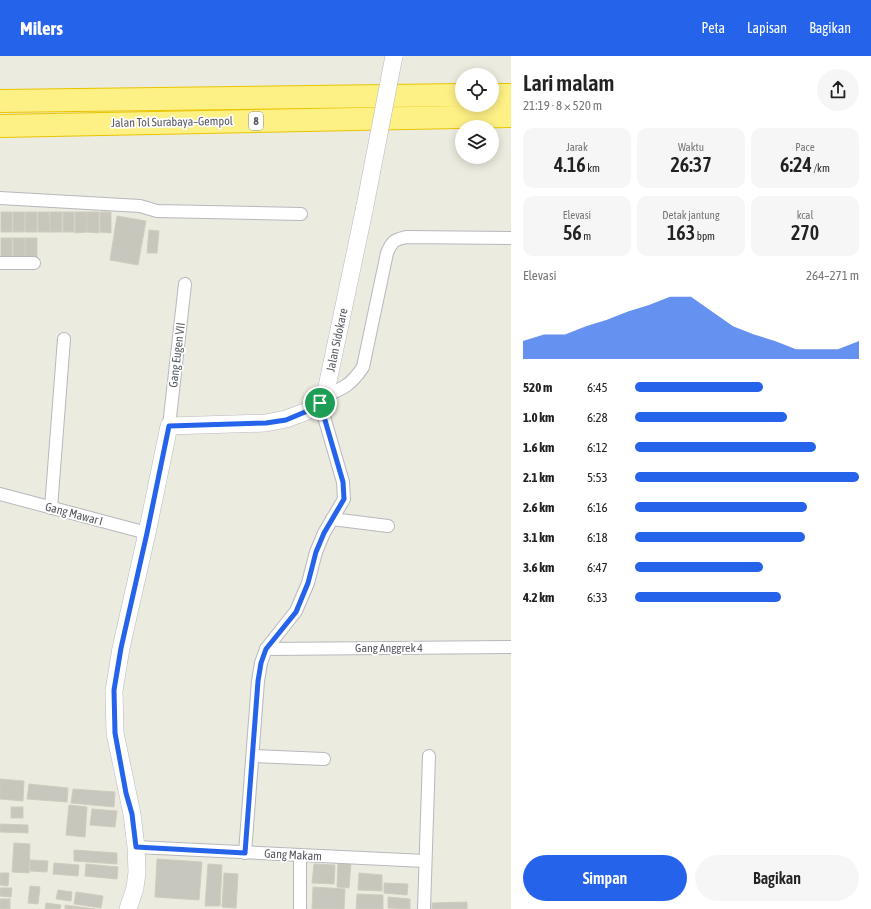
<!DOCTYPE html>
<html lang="id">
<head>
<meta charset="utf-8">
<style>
	:root { --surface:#fff; --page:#f6f6f6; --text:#222; --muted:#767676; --accent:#2563eb }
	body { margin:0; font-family:"Asap Condensed",sans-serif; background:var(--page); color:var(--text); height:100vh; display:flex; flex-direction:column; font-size:15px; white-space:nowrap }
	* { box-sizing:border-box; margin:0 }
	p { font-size:13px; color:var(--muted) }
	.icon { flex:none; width:22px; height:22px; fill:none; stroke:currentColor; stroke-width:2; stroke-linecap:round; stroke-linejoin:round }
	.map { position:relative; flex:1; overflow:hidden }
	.sheet { display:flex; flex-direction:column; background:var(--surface); width:360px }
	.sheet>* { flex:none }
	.tools { position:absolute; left:455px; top:12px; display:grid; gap:8px }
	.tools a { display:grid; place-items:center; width:44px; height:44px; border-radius:50%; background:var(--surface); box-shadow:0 2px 10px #0003; font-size:20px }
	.pin { position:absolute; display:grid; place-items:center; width:34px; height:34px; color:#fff; margin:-17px; border:2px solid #fff; border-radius:50%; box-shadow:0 1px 4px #0007 }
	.round { display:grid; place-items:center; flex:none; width:42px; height:42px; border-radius:21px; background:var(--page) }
	.summary { display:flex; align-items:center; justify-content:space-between; height:68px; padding:0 12px }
	h1 { font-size:22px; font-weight:600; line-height:30px }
	.stats { display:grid; grid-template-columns:repeat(3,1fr); gap:6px; height:68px; padding:4px 12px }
	.stats div { display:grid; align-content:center; border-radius:10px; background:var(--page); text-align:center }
	.stats b { font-size:20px; font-weight:600 }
	.stats small { font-size:11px; font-weight:400 }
	.stats p { font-size:11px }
	.chart { height:112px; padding:8px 12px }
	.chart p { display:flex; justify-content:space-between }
	.chart svg { width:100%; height:72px; margin-top:4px; fill:var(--accent); opacity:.7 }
	.cta { display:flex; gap:8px; margin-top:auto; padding:8px 12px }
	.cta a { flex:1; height:46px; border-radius:24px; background:var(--accent); color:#fff; font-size:16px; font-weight:600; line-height:46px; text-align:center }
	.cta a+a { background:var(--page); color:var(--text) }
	ul { padding:0 12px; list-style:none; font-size:13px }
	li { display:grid; grid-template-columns:64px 48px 1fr; align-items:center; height:30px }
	li i { height:10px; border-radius:5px; background:var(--accent) }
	header { display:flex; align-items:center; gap:24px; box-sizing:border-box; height:56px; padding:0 20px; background:var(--accent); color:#fff }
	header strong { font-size:19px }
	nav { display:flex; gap:22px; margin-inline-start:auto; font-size:14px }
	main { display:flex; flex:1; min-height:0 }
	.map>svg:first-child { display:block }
	.building { fill:#c8c7be; stroke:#d0cdbd }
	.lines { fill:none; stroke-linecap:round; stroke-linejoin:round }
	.street-casing { stroke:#b7b8be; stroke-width:14 }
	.secondary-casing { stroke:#b8bac1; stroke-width:18 }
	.highway-casing { stroke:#eac400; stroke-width:24 }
	.street { stroke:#fff; stroke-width:12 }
	.secondary { stroke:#fff; stroke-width:17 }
	.highway { stroke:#fdf085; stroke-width:22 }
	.secondary-bridge-casing { stroke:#b8bac1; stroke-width:18; stroke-linecap:butt }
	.secondary-bridge { stroke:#fff; stroke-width:17 }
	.route-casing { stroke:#fff; stroke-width:8 }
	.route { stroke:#2563eb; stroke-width:5 }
	.labels { text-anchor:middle; stroke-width:3.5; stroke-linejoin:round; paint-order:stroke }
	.shield { fill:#fff; stroke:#8a8c90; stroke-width:1 }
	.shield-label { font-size:11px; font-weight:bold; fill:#585a60 }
	.street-label { font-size:12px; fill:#585a60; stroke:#fff }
</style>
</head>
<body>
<header>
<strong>Milers</strong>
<nav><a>Peta</a><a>Lapisan</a><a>Bagikan</a></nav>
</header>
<main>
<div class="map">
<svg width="511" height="853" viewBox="0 0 511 853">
	<rect width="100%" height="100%" fill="#ebebdf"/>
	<!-- building -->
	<g class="building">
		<rect x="1" y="156" width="11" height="20"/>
		<polygon points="13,156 25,156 24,176 13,176"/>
		<polygon points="26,156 37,156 37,176 25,176"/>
		<polygon points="38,156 49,156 50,176 38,176"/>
		<rect x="50" y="156" width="12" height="20"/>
		<rect x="63" y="156" width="11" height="20"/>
		<polygon points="75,156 87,156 87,176 75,177"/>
		<polygon points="87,156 99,156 99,177 87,176"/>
		<polygon points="100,156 111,156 111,177 100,176"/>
		<polygon points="117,160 146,165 138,209 110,204"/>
		<polygon points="149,174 159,175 157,197 147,197"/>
		<rect x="1" y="182" width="11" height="20"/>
		<rect x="13" y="182" width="12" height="20"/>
		<polygon points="25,182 37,182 37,202 26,202"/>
		<polygon points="0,723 24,725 23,745 0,743"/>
		<polygon points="29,728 68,732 67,746 27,743"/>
		<polygon points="73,733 115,736 114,751 71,747"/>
		<polygon points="69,749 87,751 85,781 66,779"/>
		<rect x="11" y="751" width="12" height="11"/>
		<polygon points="92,753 117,755 115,771 90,769"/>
		<polygon points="0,768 28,769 28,777 0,776"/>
		<polygon points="14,787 30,788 29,817 12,816"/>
		<polygon points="74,794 117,797 117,808 74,805"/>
		<polygon points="157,803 202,806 199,844 155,841"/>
		<polygon points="30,804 48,805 47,816 30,815"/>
		<polygon points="54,807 79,809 78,820 53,818"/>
		<polygon points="338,807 351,807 349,832 337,831"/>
		<polygon points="86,808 118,811 117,823 85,820"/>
		<polygon points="208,808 222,809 220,850 205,850"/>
		<polygon points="314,808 335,809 334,828 312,827"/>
		<polygon points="0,817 9,817 8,830 0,829"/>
		<polygon points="224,817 238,818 236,852 222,851"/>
		<polygon points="359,817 382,819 382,835 358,834"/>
		<polygon points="384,827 408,828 407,839 384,837"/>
		<polygon points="30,830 40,831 38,848 28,847"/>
		<polygon points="313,831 345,833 344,853 312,853"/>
		<polygon points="0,832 12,832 11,841 0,840"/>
		<polygon points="58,834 72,836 71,845 56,843"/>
		<polygon points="76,836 103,840 101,852 74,848"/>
		<polygon points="357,838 383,839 383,853 356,853"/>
		<polygon points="388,841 410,843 410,853 388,852"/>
		<rect x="0" y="843" width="10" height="10"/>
		<polygon points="467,846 467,853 432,853 432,847"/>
		<polygon points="46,847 61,849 60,853 45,853"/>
		<polygon points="65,849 95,853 65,853"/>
	</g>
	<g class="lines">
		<defs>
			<g id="street">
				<polyline points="0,142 140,150 157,155 301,158"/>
				<polyline points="0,207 34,207"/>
				<path d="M 325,340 C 344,332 351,329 363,311 L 387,197 C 392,185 394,184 406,181 L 511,182"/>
				<polyline points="169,370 185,228"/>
				<polyline points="0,438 147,477"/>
				<polyline points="51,452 64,283"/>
				<polyline points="332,463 388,470"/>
				<polyline points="266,593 511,591"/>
				<polyline points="253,700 324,703"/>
				<polyline points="136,791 425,805"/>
				<polyline points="245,797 258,625 261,607 266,593 296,555 308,527 316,496 324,477 344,443 343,426 320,347"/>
				<polyline points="300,853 300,800"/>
				<polyline points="424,853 429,700"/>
			</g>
			<polyline id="secondary" points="128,853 135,832 137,816 136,791 132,758 115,677 114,635 121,592 147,477 169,370 266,367 286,363 305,356 320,347 325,340 365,150"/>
			<g id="highway">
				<polyline points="492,39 511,39"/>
				<polyline points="0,45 462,39"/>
				<polyline points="0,70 511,60"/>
			</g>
		</defs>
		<!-- street casing -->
		<use href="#street" class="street-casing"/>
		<!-- secondary casing -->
		<use href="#secondary" class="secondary-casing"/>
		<!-- highway casing -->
		<use href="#highway" class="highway-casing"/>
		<!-- street -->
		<use href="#street" class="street"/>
		<!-- secondary -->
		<use href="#secondary" class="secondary"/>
		<!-- highway -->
		<use href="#highway" class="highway"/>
		<defs>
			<polyline id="secondary-bridge" points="365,150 394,0"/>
		</defs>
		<!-- secondary-bridge casing -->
		<use href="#secondary-bridge" class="secondary-bridge-casing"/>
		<!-- secondary-bridge -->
		<use href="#secondary-bridge" class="secondary-bridge"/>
	</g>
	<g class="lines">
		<defs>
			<polygon id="route" points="320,347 343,426 344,443 324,477 316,496 308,527 296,556 266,593 261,607 258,625 245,797 136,791 132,758 126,737 115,677 114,634 121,592 147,477 169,370 266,367 286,364 305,356"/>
		</defs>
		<!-- route casing -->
		<use href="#route" class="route-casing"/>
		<!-- route -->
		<use href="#route" class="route"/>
	</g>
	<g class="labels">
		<!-- shield labels -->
		<rect class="shield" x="249" y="56" width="14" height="18" rx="3"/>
		<g class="shield-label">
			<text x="256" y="69">8</text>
		</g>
		<!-- street labels -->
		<g class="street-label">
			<text transform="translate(172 66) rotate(-1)" y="4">Jalan Tol Surabaya–Gempol</text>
			<text transform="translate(337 284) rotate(-78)" y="4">Jalan Sidokare</text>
			<text transform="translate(177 299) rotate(-83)" y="4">Gang Eugen VII</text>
			<text transform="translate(74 458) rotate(15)" y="4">Gang Mawar I</text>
			<text x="389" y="596">Gang Anggrek 4</text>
			<text transform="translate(293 799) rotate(3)" y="4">Gang Makam</text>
		</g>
	</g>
</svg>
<div class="tools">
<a><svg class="icon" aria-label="locate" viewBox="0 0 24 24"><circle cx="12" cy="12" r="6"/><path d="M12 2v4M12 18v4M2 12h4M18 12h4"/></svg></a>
<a><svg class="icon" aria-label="layers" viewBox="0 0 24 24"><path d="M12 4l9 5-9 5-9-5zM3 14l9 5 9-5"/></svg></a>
</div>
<div class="pin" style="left:320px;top:347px;background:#1e9e55"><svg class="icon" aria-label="arrive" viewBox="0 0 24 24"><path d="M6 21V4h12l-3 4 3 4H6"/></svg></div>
</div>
<section class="sheet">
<div class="summary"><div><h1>Lari malam</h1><p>21:19 · 8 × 520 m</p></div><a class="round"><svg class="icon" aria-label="share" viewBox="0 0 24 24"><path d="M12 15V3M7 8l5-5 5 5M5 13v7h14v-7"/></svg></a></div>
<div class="stats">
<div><p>Jarak</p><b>4.16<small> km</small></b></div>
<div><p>Waktu</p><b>26:37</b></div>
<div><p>Pace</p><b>6:24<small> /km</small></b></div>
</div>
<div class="stats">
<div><p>Elevasi</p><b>56<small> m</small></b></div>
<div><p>Detak jantung</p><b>163<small> bpm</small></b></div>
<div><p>kcal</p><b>270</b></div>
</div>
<div class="chart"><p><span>Elevasi</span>264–271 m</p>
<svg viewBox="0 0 160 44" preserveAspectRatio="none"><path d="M0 44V33L10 29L20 29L30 24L40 20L50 15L60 11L70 6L80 6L90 15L100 24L110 29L120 33L130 38L140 38L150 38L160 33V44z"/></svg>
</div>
<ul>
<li><b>520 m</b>6:45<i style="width:57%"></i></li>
<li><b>1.0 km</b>6:28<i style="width:68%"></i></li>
<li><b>1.6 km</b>6:12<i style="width:81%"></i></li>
<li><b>2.1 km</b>5:53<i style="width:100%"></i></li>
<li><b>2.6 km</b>6:16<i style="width:77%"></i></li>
<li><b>3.1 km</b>6:18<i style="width:76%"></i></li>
<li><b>3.6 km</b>6:47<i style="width:57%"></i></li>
<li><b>4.2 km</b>6:33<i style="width:65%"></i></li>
</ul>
<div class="cta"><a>Simpan</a><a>Bagikan</a></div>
</section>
</main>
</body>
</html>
